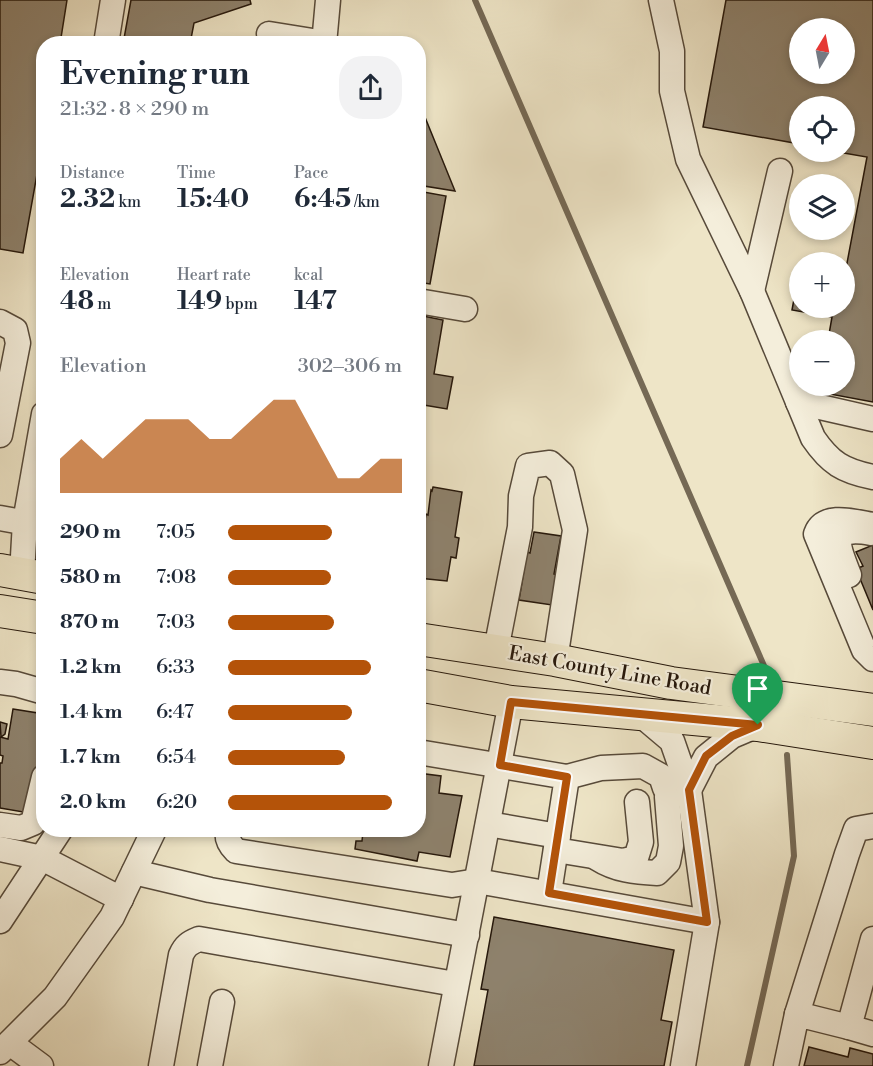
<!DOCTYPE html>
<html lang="en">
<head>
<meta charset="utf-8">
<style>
	:root { --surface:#fff; --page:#f2f2f3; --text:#1f2937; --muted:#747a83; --accent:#b45309 }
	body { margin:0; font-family:"Libre Bodoni",serif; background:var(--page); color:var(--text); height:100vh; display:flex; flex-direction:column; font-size:22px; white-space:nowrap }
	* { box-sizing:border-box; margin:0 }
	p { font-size:20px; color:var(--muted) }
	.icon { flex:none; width:33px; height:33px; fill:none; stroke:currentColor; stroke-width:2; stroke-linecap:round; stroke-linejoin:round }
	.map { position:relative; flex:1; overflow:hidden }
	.panel { position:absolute; left:36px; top:36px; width:390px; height:801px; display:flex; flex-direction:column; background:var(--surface); border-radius:24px; box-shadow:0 3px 9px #0003 }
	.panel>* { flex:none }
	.needle { width:39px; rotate:10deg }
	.fabs { position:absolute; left:789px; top:18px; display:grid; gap:12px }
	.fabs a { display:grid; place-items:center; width:66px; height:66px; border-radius:50%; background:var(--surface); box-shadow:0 3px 9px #0003; font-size:30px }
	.pin { position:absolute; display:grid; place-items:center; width:51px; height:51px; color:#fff; margin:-62px -26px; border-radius:50% 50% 50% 0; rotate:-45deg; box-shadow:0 0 6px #0007 }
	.pin .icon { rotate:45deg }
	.round { display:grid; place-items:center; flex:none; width:63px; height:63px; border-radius:24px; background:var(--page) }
	.overview { display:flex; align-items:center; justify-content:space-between; height:102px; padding:0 24px }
	h1 { font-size:33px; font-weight:800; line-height:45px }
	.figures { display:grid; grid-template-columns:repeat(3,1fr); gap:9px; height:102px; padding:6px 24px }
	.figures div { display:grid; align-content:center }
	.figures b { font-size:26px; font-weight:800 }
	.figures small { font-size:16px; font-weight:400 }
	.figures p { font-size:16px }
	.chart { height:168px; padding:12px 24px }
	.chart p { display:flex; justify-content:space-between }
	.chart svg { width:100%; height:108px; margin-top:6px; fill:var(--accent); opacity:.7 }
	ul { padding:0 24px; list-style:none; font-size:20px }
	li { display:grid; grid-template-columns:96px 72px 1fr; align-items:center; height:45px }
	li i { height:15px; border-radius:8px; background:var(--accent) }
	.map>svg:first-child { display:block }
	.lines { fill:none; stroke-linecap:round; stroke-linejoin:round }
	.stream { stroke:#756955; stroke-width:6 }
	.building { fill:#8e826d; stroke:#25170b; stroke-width:1.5; fill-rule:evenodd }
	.minor-casing { stroke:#574a3a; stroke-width:27 }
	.major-casing { stroke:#25170b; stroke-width:34 }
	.minor { stroke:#f4eedb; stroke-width:24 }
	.major { stroke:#eee5c7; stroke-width:32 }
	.route-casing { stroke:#fff; stroke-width:12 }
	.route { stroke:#b45309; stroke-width:8 }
	.labels { text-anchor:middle; stroke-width:4.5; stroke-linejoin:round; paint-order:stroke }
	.street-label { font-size:20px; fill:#25170b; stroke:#f4eedb }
</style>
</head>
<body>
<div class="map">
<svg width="873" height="1066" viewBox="0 0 873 1066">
	<rect width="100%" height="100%" fill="#eee5c7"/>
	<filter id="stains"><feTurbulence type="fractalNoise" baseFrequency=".00333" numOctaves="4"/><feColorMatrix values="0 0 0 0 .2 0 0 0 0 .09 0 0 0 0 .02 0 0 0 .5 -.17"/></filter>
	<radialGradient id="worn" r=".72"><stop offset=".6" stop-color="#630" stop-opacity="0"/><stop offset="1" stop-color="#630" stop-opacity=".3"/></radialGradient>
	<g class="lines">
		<!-- stream -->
		<g class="stream">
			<polyline points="475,0 768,675"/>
			<polyline points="747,1066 794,856 787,755"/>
		</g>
	</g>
	<!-- building -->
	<g class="building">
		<polygon points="0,0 67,0 60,44 44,44 44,135 23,253 0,249"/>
		<polygon points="131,0 250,0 251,4 194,23 190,44 123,44"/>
		<path d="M 726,0 L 873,0 L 873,402 L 819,392 L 820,386 L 844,386 L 844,340 L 828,340 L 832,317 L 792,310 L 798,278 L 800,278 L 800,308 L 844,308 L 844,279 L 867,157 L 838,152 L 844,152 L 844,106 L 800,106 L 800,144 L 703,127 ZM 800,28 L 844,28 L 844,74 L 800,74 Z"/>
		<polygon points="418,100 455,191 418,185"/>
		<polygon points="418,191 446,196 430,284 418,282"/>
		<polygon points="418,315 443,320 434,374 453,377 447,409 418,404"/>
		<polygon points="433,487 462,492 455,537 459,538 456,558 451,557 447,581 418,578 424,538 422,537 426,514 428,515 431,490 432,491"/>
		<polygon points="534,532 561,536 554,574 557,575 552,605 519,600 527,552 530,553"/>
		<polygon points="873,545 873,610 856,569 863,566 856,552"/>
		<polygon points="13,709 44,714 42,748 44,751 29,813 0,808 0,763 2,763 3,756 0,755 0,737 8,739"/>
		<polygon points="0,722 7,724 5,734 1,737"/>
		<polygon points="418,773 441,776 439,793 462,796 450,857 419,852 417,861 355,849 356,841 362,841 363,832 355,830 418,830"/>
		<polygon points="494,917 674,950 661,1020 672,1022 664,1066 474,1066 488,990 481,989"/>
		<polygon points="809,1047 848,1057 850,1048 873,1054 873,1066 804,1066"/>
	</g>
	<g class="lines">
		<defs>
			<g id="minor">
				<path d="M 661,0 L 672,51 L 672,91 L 688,159 L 752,291 L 813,438 C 830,463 843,471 873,477"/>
				<polyline points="269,34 325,43"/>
				<polyline points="106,44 113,0"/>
				<polyline points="324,44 328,0"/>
				<polyline points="752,291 780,171"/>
				<polyline points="418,301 465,309"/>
				<polyline points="0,322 15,330 18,343 0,435"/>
				<polyline points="798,402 873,419"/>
				<polyline points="0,518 44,526"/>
				<path d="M 873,525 C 855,522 824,512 816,534 L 864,650 L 873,659"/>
				<polyline points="22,574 25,522 44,414"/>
				<path d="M 849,575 C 838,547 827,525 871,533"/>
				<polyline points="496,650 520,527 521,496 528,466 550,463 562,474 575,530 555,660"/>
				<polyline points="0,682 16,684 44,692"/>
				<polyline points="640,714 672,741 689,790 706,757 732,736 758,725"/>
				<polyline points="418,752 567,777 549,893"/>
				<polyline points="567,777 601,768 643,766 661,776 665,788"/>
				<polyline points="488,824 558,836"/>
				<polyline points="0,825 21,828 33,823 44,777"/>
				<path d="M 228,830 C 226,839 230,845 236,851 L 452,885 L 477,881 L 707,922"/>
				<polyline points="0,849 42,858 121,899"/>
				<polyline points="556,850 623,861 636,858 641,842 637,802"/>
				<path d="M 597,858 C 616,870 635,872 657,873 L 668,862 L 671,846 L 667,797"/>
				<polyline points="134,872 210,890 467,935"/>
				<polyline points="0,921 60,830"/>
				<polyline points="873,939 849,1027 873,1034"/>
				<polyline points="797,1014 847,854 856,829 873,826"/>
				<polyline points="10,1043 41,1066"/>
				<polyline points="0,1052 55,997 112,917 154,830"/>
				<path d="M 161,1066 L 181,955 C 185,946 189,943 199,939 L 455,984"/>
				<polyline points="210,1066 222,1002"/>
				<polyline points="441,1066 511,702"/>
				<polyline points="683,1066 707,922 689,790"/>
				<polyline points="786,1066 797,1014 849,1027"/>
			</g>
			<g id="major">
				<polyline points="0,570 44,578"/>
				<polyline points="0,611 44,618"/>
				<polyline points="418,639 555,660 671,683 873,710"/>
				<polyline points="418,685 511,702 758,725 873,743"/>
			</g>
		</defs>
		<!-- minor casing -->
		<use href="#minor" class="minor-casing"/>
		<!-- major casing -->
		<use href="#major" class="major-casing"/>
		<!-- minor -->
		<use href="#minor" class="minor"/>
		<!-- major -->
		<use href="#major" class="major"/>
	</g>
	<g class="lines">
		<defs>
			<polygon id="route" points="511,702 758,725 732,736 706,756 689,790 707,922 549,893 567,777 500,765"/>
		</defs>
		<!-- route casing -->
		<use href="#route" class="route-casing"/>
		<!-- route -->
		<use href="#route" class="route"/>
	</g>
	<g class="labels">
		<!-- street labels -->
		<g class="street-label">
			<text transform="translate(610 670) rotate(10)" y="7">East County Line Road</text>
		</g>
	</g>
	<rect width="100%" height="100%" filter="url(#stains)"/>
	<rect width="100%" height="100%" fill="url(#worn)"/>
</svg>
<div class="fabs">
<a><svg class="needle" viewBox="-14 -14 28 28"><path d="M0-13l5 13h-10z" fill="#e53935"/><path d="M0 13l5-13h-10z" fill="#747a83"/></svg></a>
<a><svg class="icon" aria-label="locate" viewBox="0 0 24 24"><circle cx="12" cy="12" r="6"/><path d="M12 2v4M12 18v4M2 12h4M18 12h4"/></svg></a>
<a><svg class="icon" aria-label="layers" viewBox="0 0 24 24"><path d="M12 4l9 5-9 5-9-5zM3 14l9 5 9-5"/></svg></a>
<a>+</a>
<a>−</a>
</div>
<div class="pin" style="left:758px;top:725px;background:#1e9e55"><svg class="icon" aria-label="arrive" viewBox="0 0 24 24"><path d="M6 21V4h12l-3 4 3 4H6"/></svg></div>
<section class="panel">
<div class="overview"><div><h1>Evening run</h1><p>21:32 · 8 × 290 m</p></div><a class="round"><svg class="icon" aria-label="share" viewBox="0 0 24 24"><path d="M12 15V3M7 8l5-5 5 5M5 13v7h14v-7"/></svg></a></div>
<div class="figures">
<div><p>Distance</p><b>2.32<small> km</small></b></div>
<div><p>Time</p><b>15:40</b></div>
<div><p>Pace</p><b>6:45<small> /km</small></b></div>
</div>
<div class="figures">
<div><p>Elevation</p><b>48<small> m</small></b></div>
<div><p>Heart rate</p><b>149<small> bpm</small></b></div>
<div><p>kcal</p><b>147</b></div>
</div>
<div class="chart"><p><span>Elevation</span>302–306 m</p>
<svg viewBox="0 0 160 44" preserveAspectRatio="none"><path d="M0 44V30L10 22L20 30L30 22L40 14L50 14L60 14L70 22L80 22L90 14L100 6L110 6L120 22L130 38L140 38L150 30L160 30V44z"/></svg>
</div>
<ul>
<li><b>290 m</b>7:05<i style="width:60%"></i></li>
<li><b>580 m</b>7:08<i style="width:59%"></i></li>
<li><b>870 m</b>7:03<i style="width:61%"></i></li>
<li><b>1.2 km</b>6:33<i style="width:82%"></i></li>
<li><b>1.4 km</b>6:47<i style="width:71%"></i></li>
<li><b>1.7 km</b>6:54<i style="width:67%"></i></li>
<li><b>2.0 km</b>6:20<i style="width:94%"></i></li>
</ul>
</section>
</div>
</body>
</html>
